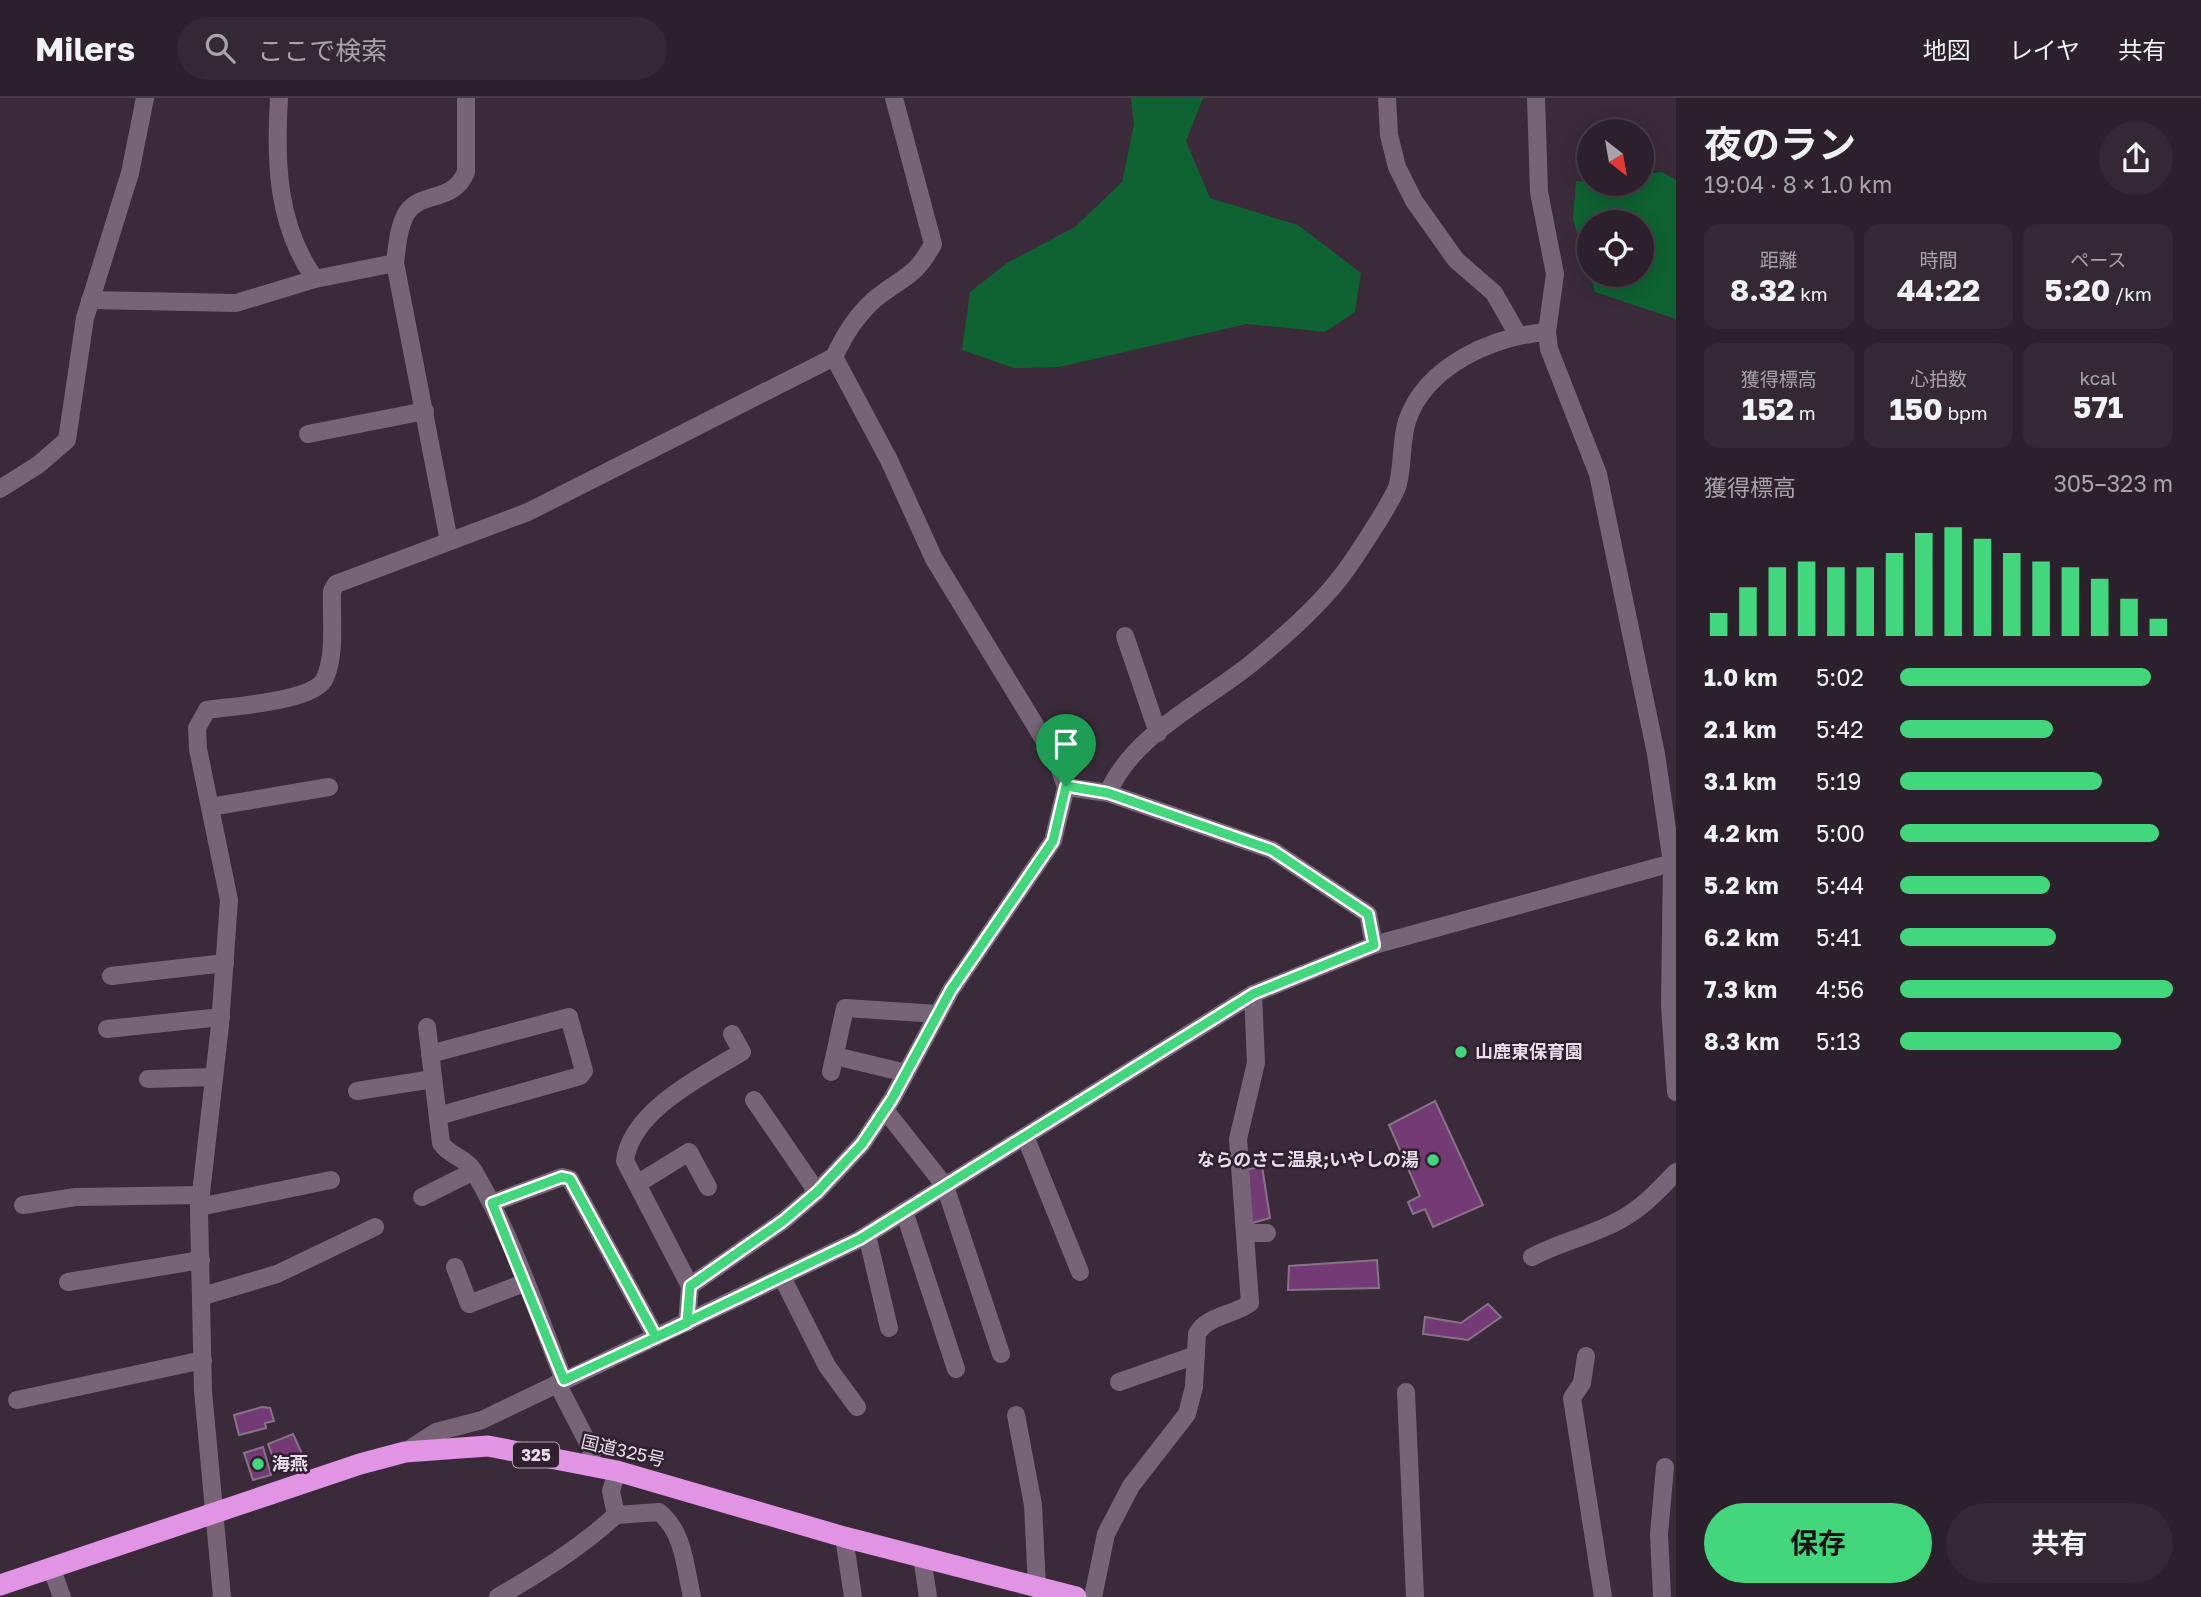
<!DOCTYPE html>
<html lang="ja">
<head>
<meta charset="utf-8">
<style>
	:root { --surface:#2c202c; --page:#342834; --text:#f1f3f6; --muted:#a6a3a9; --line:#483e48; --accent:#42d77c }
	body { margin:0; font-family:"Golos Text","Noto Sans JP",sans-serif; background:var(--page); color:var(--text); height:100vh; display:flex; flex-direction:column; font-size:26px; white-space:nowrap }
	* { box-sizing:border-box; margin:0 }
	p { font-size:23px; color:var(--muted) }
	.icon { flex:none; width:38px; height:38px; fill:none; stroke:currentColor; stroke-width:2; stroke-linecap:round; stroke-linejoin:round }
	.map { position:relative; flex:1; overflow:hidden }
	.panel { display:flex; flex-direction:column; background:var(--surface); width:525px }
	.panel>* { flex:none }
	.needle { width:46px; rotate:149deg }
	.controls { position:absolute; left:1577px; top:21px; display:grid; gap:14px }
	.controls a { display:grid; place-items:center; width:77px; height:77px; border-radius:50%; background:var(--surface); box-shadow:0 4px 18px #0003,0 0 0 2px var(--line); font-size:35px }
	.pin { position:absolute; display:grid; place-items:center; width:60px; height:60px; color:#fff; margin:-72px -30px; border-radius:50% 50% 50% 0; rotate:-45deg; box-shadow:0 0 7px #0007 }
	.pin .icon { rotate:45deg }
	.round { display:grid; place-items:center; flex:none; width:74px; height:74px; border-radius:37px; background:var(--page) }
	.headline { display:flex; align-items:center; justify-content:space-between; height:119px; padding:0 28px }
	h1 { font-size:38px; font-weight:700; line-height:52px }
	.metrics { display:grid; grid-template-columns:repeat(3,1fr); gap:10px; height:119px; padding:7px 28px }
	.metrics div { display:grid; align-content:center; border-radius:14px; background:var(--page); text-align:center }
	.metrics b { font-size:30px; font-weight:700 }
	.metrics small { font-size:19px; font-weight:400 }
	.metrics p { font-size:19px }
	.chart { height:196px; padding:14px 28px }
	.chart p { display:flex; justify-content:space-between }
	.chart svg { width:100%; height:126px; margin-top:7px; stroke:var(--accent); stroke-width:6 }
	.cta { display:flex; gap:14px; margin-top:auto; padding:14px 28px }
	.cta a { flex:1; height:80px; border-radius:42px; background:var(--accent); color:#111; font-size:28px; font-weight:700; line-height:80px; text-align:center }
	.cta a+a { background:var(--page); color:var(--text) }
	ul { padding:0 28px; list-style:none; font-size:23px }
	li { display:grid; grid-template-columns:112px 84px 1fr; align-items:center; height:52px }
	li i { height:18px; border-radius:9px; background:var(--accent) }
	header { display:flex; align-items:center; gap:42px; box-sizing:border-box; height:98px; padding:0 35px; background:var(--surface); border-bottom:2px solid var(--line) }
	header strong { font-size:33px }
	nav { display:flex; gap:38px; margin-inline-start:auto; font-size:24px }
	.search { width:490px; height:63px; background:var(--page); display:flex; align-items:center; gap:18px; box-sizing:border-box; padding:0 24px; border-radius:38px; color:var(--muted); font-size:26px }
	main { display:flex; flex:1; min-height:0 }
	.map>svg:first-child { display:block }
	.green { fill:#0f6232 }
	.building { fill:#743a76; stroke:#867486; stroke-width:2 }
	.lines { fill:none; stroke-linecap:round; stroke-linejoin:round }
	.minor { stroke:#776577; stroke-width:18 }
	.highway { stroke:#e294e4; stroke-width:21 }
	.route-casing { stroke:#fff; stroke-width:14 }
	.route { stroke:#42d77c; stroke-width:9 }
	.poi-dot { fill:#42d77c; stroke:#302030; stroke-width:2.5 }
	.labels { text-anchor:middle; stroke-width:5; stroke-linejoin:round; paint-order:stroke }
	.shield { fill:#302030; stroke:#b2a6b2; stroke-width:2 }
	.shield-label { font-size:16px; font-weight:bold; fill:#e9dfe9 }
	.poi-label { font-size:18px; font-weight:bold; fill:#e9dfe9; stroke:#302030; text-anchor:start }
	.street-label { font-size:18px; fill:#e9dfe9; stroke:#302030 }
</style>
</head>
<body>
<header>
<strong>Milers</strong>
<div class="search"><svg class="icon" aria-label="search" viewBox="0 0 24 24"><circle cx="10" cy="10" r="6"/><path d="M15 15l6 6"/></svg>ここで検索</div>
<nav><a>地図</a><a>レイヤ</a><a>共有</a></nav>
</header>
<main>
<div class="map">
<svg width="1676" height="1499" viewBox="0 0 1676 1499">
	<rect width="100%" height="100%" fill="#3a2a3a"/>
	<!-- green -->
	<g class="green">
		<polygon points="1131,0 1203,0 1186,43 1210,100 1298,127 1361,175 1355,214 1325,234 1247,226 1059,269 1014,270 962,252 970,194 1007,165 1075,129 1122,84 1134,26"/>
		<polygon points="1662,74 1676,82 1676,221 1595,194 1590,177 1642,177 1642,124 1589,124 1589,173 1573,121 1576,83 1642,86 1642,76"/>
	</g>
	<!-- building -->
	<g class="building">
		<polygon points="1435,1003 1483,1107 1433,1129 1425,1111 1413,1116 1408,1104 1420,1098 1389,1027"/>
		<polygon points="1262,1068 1270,1120 1249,1126 1246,1072"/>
		<polygon points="1377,1162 1379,1190 1288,1192 1289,1168"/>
		<polygon points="1488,1206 1501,1219 1468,1242 1423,1236 1425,1219 1461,1225"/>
		<polygon points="262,1309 270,1310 274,1323 265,1325 266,1330 239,1337 234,1317"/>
		<polygon points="293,1336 303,1358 277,1369 268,1346"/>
		<polygon points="263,1349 271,1377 253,1382 244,1355"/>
	</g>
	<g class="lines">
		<!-- minor -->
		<g class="minor">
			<path d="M 279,0 C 275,63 277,128 315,181"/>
			<polyline points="1387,0 1389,37 1397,69 1414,103 1456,162 1494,195 1518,237"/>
			<polyline points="1536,0 1539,94 1555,176 1547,234 1549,251 1598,376 1656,656 1672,765 1670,908 1676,994"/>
			<polyline points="90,202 236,205 315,181 395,165"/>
			<polyline points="308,336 425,313"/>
			<polyline points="0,391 38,367 67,342 85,220 130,75 145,0"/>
			<path d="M 449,443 L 395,165 C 397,149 398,131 406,116 C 420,92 453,106 466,74 L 466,0"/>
			<polyline points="1125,538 1158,635"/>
			<polyline points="1066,689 1108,695 1272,752 1368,816 1374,847"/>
			<path d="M 1108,695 C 1133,636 1204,604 1252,565 C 1282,540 1315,512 1340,480 C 1351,466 1395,400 1398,386 C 1403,365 1401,342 1407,323 C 1426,267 1494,238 1547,234"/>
			<polyline points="210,709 329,689"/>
			<polyline points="111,878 225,865"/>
			<path d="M 427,929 L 441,1045 C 449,1058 465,1059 473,1072 C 512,1137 536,1212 564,1282"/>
			<polyline points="107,931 221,919"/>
			<polyline points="430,956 569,919 584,973 580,978 438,1018"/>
			<polyline points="835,958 906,975"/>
			<polyline points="831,974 845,910 938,916"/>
			<polyline points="148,981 214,979"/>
			<polyline points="357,993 433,981"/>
			<polyline points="754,1002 817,1094"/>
			<polyline points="885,1012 945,1088 1001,1256"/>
			<polyline points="1025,1038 1080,1174"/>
			<polyline points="637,1086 689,1054 708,1089"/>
			<polyline points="422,1099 474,1073"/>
			<polyline points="492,1105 562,1079 570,1081 656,1239"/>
			<polyline points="23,1107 76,1099 200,1097"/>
			<polyline points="199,1109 331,1082"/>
			<polyline points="904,1113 956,1271"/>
			<polyline points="1246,1135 1267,1135"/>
			<polyline points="867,1137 889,1230"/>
			<path d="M 1532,1159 C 1560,1144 1590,1138 1618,1123 C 1641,1111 1658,1093 1676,1074"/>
			<polyline points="455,1169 469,1206 524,1185"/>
			<polyline points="782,1179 827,1268 857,1309"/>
			<polyline points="68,1184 201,1162"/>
			<path d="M 690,1188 L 625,1063 C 631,1013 702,978 742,954 L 732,936"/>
			<polyline points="203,1198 277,1176 375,1129"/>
			<polyline points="687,1225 690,1188 783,1123 817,1094 862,1046 892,1001 951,892 1053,743 1066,689 1057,663 934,461 889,362 834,259"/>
			<polyline points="1586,1258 1582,1285 1572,1300 1603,1499"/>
			<polyline points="1119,1284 1196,1257"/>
			<polyline points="557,1285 592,1353 590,1368"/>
			<polyline points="1406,1294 1415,1499"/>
			<polyline points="17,1302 203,1262"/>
			<polyline points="1016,1317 1033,1407 1037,1489"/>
			<polyline points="405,1354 436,1334 482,1322 860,1141 1253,896 1374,847 1676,764"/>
			<path d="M 616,1417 L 659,1414 C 684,1434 685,1469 692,1499"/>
			<polyline points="844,1439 853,1499"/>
			<polyline points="922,1459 928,1499"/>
			<polyline points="51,1469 62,1499"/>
			<path d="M 222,1499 L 203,1293 L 199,1113 L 220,927 L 229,802 L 198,651 L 197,630 L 207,612 C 231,608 315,604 325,580 C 336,555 331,520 332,493 L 336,486 L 528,414 L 834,259 C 845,236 856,218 875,201 C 902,179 915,180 933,146 L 894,0"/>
			<path d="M 498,1499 C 541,1474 580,1450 616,1417 L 611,1393 L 617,1373"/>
			<path d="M 1093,1499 L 1106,1436 L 1131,1388 L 1187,1316 L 1194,1289 L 1197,1236 C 1207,1217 1235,1217 1250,1205 L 1238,1041 L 1256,965 L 1253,896"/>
			<polyline points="1662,1499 1659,1436 1665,1369"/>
		</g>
		<!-- highway -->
		<polyline class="highway" points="0,1487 360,1366 405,1354 488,1348 617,1373 844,1439 1076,1499"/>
	</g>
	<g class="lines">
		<defs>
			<polyline id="route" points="1066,688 1053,743 951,892 892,1001 862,1046 817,1094 783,1123 690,1188 687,1225 564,1282 492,1105 562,1079 570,1081 656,1239 860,1141 1253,896 1374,847 1368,816 1272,752 1108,695 1066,688"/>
		</defs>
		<!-- route casing -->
		<use href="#route" class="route-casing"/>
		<!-- route -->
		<use href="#route" class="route"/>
	</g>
	<!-- markers -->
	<g class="poi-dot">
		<circle cx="1461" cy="954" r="7"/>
		<circle cx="1433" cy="1062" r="7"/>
		<circle cx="258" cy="1366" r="7"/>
	</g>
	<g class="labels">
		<!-- shield labels -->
		<rect class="shield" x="513" y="1344.5" width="46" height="25" rx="5"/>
		<g class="shield-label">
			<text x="536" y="1363">325</text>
		</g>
		<!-- poi labels -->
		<g class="poi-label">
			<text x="1475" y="960">山鹿東保育園</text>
			<text x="1419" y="1068" text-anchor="end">ならのさこ温泉;いやしの湯</text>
			<text x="272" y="1372">海燕</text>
		</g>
		<!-- street labels -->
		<g class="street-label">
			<text transform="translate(623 1353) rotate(13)" y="6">国道325号</text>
		</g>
	</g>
</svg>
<div class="controls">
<a><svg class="needle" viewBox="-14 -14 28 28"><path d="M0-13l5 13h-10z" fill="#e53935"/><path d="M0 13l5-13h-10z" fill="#a6a3a9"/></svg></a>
<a><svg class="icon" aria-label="locate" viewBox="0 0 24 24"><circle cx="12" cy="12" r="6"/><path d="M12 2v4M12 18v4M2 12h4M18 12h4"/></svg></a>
</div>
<div class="pin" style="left:1066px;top:688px;background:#1e9e55"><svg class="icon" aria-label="arrive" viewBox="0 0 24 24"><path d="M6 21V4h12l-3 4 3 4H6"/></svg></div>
</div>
<section class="panel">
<div class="headline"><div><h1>夜のラン</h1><p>19:04 · 8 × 1.0 km</p></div><a class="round"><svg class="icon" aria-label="share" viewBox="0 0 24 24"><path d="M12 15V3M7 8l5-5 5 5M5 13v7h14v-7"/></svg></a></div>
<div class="metrics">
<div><p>距離</p><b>8.32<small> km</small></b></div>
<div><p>時間</p><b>44:22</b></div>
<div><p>ペース</p><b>5:20<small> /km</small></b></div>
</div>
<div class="metrics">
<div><p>獲得標高</p><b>152<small> m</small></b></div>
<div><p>心拍数</p><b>150<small> bpm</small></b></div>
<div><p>kcal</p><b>571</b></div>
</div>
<div class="chart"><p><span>獲得標高</span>305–323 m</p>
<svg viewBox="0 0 160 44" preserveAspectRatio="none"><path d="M5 44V36M15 44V27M25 44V20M35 44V18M45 44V20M55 44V20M65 44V15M75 44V8M85 44V6M95 44V10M105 44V15M115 44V18M125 44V20M135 44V24M145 44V31M155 44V38"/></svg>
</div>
<ul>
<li><b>1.0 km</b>5:02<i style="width:92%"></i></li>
<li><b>2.1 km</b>5:42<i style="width:56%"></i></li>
<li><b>3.1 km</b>5:19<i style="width:74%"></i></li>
<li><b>4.2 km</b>5:00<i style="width:95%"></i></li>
<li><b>5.2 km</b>5:44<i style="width:55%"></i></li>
<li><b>6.2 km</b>5:41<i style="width:57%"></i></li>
<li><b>7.3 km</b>4:56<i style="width:100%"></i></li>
<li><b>8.3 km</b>5:13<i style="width:81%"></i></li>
</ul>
<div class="cta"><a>保存</a><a>共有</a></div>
</section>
</main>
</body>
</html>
